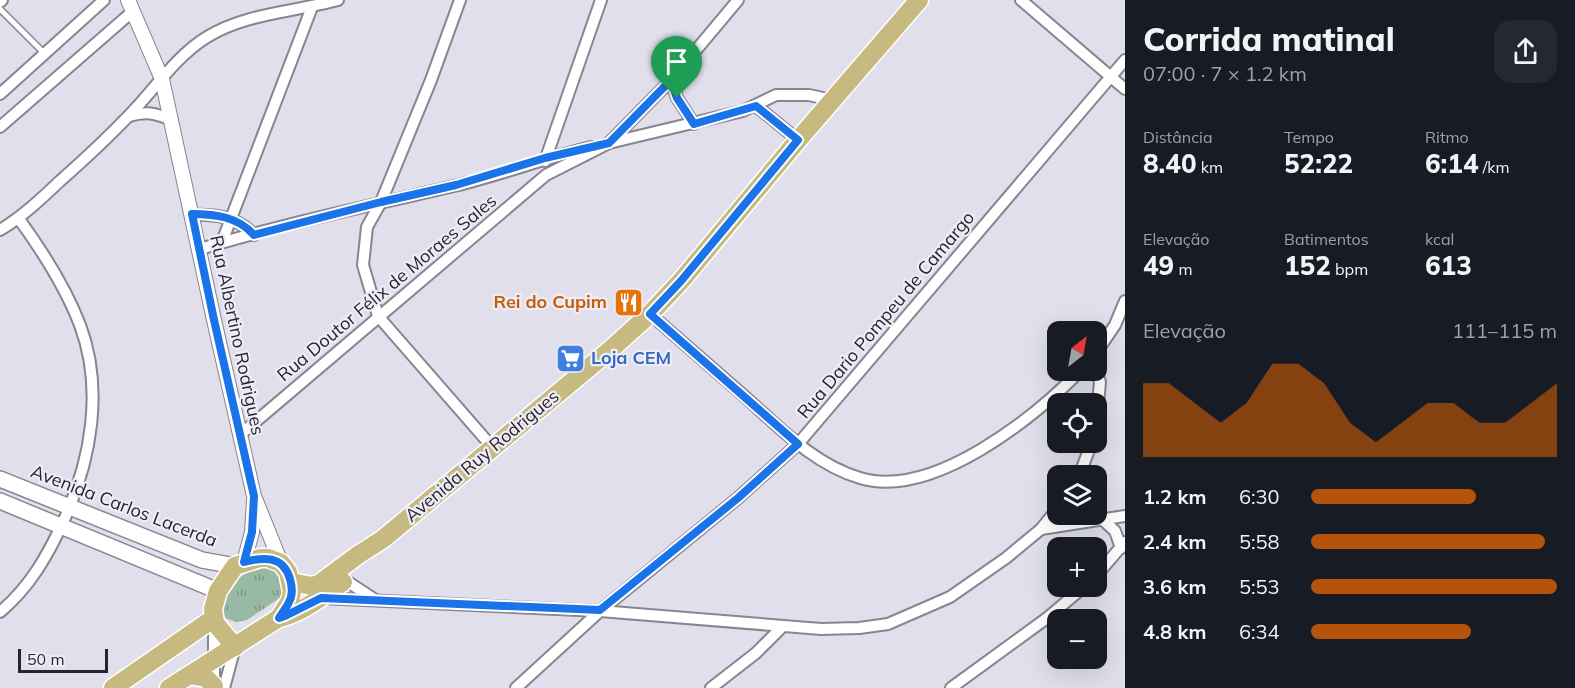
<!DOCTYPE html>
<html lang="pt">
<head>
<meta charset="utf-8">
<style>
	:root { --surface:#171b24; --page:#242831; --text:#f1f3f6; --muted:#9ea1a6; --accent:#b45309 }
	body { margin:0; font-family:Mulish,sans-serif; background:var(--page); color:var(--text); height:100vh; display:flex; flex-direction:column; font-size:22px; white-space:nowrap }
	* { box-sizing:border-box; margin:0 }
	p { font-size:20px; color:var(--muted) }
	.icon { flex:none; width:33px; height:33px; fill:none; stroke:currentColor; stroke-width:2; stroke-linecap:round; stroke-linejoin:round }
	.map { position:relative; flex:1; overflow:hidden }
	.details { display:flex; flex-direction:column; background:var(--surface); width:450px }
	.details>* { flex:none }
	.needle { width:39px; rotate:31deg }
	.buttons { position:absolute; left:1047px; top:321px; display:grid; gap:12px }
	.buttons a { display:grid; place-items:center; width:60px; height:60px; border-radius:12px; background:var(--surface); box-shadow:0 6px 24px #0002; font-size:30px }
	.scale { position:absolute; left:18px; bottom:15px; width:90px; box-sizing:border-box; padding-left:6px; border:3px solid #262529; border-top:0; font-size:16px; line-height:21px; white-space:nowrap; color:#262529; -webkit-text-stroke:4px #eeecf8; paint-order:stroke }
	.pin { position:absolute; display:grid; place-items:center; width:51px; height:51px; color:#fff; margin:-62px -26px; border-radius:50% 50% 50% 0; rotate:-45deg; box-shadow:0 0 6px #0007 }
	.pin .icon { rotate:45deg }
	.round { display:grid; place-items:center; flex:none; width:63px; height:63px; border-radius:18px; background:var(--page) }
	.headline { display:flex; align-items:center; justify-content:space-between; height:102px; padding:0 18px }
	h1 { font-size:33px; font-weight:800; line-height:45px }
	.metrics { display:grid; grid-template-columns:repeat(3,1fr); gap:9px; height:102px; padding:6px 18px }
	.metrics div { display:grid; align-content:center }
	.metrics b { font-size:26px; font-weight:800 }
	.metrics small { font-size:16px; font-weight:400 }
	.metrics p { font-size:16px }
	.chart { height:168px; padding:12px 18px }
	.chart p { display:flex; justify-content:space-between }
	.chart svg { width:100%; height:108px; margin-top:6px; fill:var(--accent); opacity:.7 }
	ul { padding:0 18px; list-style:none; font-size:20px }
	li { display:grid; grid-template-columns:96px 72px 1fr; align-items:center; height:45px }
	li i { height:15px; border-radius:8px; background:var(--accent) }
	main { display:flex; flex:1; min-height:0 }
	.map>svg:first-child { display:block }
	.park { fill:url(#park-tufts) }
	.lines { fill:none; stroke-linecap:round; stroke-linejoin:round }
	.service-casing { stroke:#878590; stroke-width:8 }
	.minor-casing { stroke:#878590; stroke-width:14 }
	.tertiary-casing { stroke:#878590; stroke-width:16 }
	.secondary-casing { stroke:#878590; stroke-width:18 }
	.primary-casing { stroke:#fff; stroke-width:21 }
	.service { stroke:#fff; stroke-width:5 }
	.minor { stroke:#fff; stroke-width:10 }
	.tertiary { stroke:#fff; stroke-width:14 }
	.secondary { stroke:#fff; stroke-width:15 }
	.primary { stroke:#c7ba80; stroke-width:18 }
	.route-casing { stroke:#fff; stroke-width:12 }
	.route { stroke:#1a73e8; stroke-width:8 }
	.labels { text-anchor:middle; stroke-width:4.5; stroke-linejoin:round; paint-order:stroke }
	.street-label { font-size:18px; fill:#262529; stroke:#eeecf8 }
	.food-label { font-size:18px; font-weight:bold; fill:#c56008; stroke:#eeecf8; text-anchor:end }
	.shop-label { font-size:18px; font-weight:bold; fill:#366cbe; stroke:#eeecf8; text-anchor:start }
</style>
</head>
<body>
<main>
<div class="map">
<svg width="1125" height="688" viewBox="0 0 1125 688">
	<defs>
		<pattern id="park-tufts" width="24" height="20" patternUnits="userSpaceOnUse" patternTransform="scale(1.5)"><rect width="24" height="20" fill="#98baa4"/><path d="M3 7l-1-3M5 7V3M7 7l1-3M15 17l-1-3M17 17v-4M19 17l1-3" fill="none" stroke="#7c9786"/></pattern>
	</defs>
	<rect width="100%" height="100%" fill="#e1dfeb"/>
	<!-- park -->
	<path class="park" d="M 262,565 L 282,573 L 285,586 L 281,597 L 247,620 L 236,622 L 225,618 L 219,605 C 231,581 238,577 262,565 Z"/>
	<g class="lines">
		<defs>
			<polyline id="service" points="0,9 44,53"/>
			<g id="minor">
				<polyline points="460,0 431,80 381,202 367,227 363,265 378,316 493,448"/>
				<polyline points="1021,0 1125,89"/>
				<polyline points="0,2 2,0"/>
				<polyline points="671,80 677,98 694,124"/>
				<polyline points="0,94 104,0"/>
				<polyline points="756,106 798,140"/>
				<path d="M 129,116 C 146,111 155,113 172,120"/>
				<polyline points="0,127 132,12"/>
				<polyline points="609,143 743,111 776,95 809,95 832,100"/>
				<polyline points="545,161 601,0"/>
				<path d="M 192,215 C 215,214 238,217 254,235"/>
				<path d="M 0,230 C 22,217 41,199 60,181 C 86,158 112,134 136,108 C 158,84 178,55 207,37 C 246,13 294,12 338,0"/>
				<polyline points="222,242 312,7"/>
				<path d="M 200,249 C 283,224 369,206 454,186 C 500,175 545,158 591,147"/>
				<path d="M 650,314 C 681,341 712,368 743,395 C 779,427 813,464 860,478 C 932,500 1034,418 1081,370"/>
				<polyline points="1096,353 1115,325 1125,301"/>
				<polyline points="1096,370 1100,382 1096,424"/>
				<polyline points="241,434 546,175 609,143 671,80 738,0"/>
				<polyline points="1079,476 1092,442"/>
				<polyline points="1102,519 1115,531 1121,548"/>
				<polyline points="1041,529 1125,516"/>
				<polyline points="1096,576 1125,542"/>
				<polyline points="345,580 374,599"/>
				<polyline points="321,598 600,611 821,629 859,628 888,624 950,597 1006,558 1041,529 1058,508"/>
				<path d="M 0,612 C 30,587 48,555 64,520 C 91,460 104,389 80,325 C 65,286 43,252 19,219"/>
				<polyline points="214,687 214,621"/>
				<polyline points="224,688 235,647"/>
				<polyline points="516,688 600,611 738,498 798,444 1125,60"/>
				<polyline points="711,688 756,653 783,626"/>
				<polyline points="951,688 1047,618 1085,586"/>
			</g>
			<g id="tertiary">
				<polyline points="128,0 162,79 214,320 254,496 281,563"/>
				<polyline points="244,562 252,532 254,501"/>
			</g>
			<g id="secondary">
				<polyline points="0,479 202,560 235,566"/>
				<polyline points="0,501 218,591"/>
			</g>
			<g id="primary">
				<polyline points="291,582 312,586 319,584 358,555 383,539 610,350 650,314 681,281 798,140 919,0"/>
				<polyline points="235,647 215,623 213,609 218,591 235,566 260,558 268,558 281,563 288,572 292,592 290,601 279,618"/>
				<polyline points="190,675 206,678 214,686"/>
				<polyline points="113,688 214,618"/>
				<path d="M 169,688 L 279,618 C 302,613 324,595 343,582"/>
			</g>
		</defs>
		<!-- service casing -->
		<use href="#service" class="service-casing"/>
		<!-- minor casing -->
		<use href="#minor" class="minor-casing"/>
		<!-- tertiary casing -->
		<use href="#tertiary" class="tertiary-casing"/>
		<!-- secondary casing -->
		<use href="#secondary" class="secondary-casing"/>
		<!-- primary casing -->
		<use href="#primary" class="primary-casing"/>
		<!-- service -->
		<use href="#service" class="service"/>
		<!-- minor -->
		<use href="#minor" class="minor"/>
		<!-- tertiary -->
		<use href="#tertiary" class="tertiary"/>
		<!-- secondary -->
		<use href="#secondary" class="secondary"/>
		<!-- primary -->
		<use href="#primary" class="primary"/>
	</g>
	<g class="lines">
		<defs>
			<path id="route" d="M 671,80 L 677,98 L 694,124 L 756,106 L 798,140 L 681,281 L 650,314 L 798,444 L 738,498 L 600,610 L 321,598 L 285,616 L 279,618 C 282,613 287,607 289,602 C 293,595 292,586 290,579 C 283,555 263,557 244,562 L 252,532 L 254,496 L 214,320 L 192,214 C 216,214 238,217 254,235 L 381,202 L 456,185 L 545,158 L 609,143 Z"/>
		</defs>
		<!-- route casing -->
		<use href="#route" class="route-casing"/>
		<!-- route -->
		<use href="#route" class="route"/>
	</g>
	<!-- icons -->
	<defs>
		<symbol id="restaurant-square" viewBox="-11 -11 22 22"><rect x="-9" y="-9" width="18" height="18" rx="4" fill="#e8710a" stroke="#eeecf8"/><path d="M-5-6h1v4h1v-4h1v4h1v-4h1v5L-1.5 .5V6h-2V.5L-5-1ZM5-6V6H3V1.5H1.5Q1.5-4 5-6Z" fill="#fff"/></symbol>
		<symbol id="supermarket-square" viewBox="-11 -11 22 22"><rect x="-9" y="-9" width="18" height="18" rx="4" fill="#3f7fe0" stroke="#eeecf8"/><path d="M-6-5.5h2.5l.6 2H6L4.5 2H-2.5L-4.4-4H-6ZM-1.5 3.2a1.3 1.3 0 1 0 .1 0ZM3 3.2a1.3 1.3 0 1 0 .1 0Z" fill="#fff"/></symbol>
	</defs>
	<g fill-rule="evenodd">
		<use href="#restaurant-square" x="612" y="286" width="33" height="33"/>
		<use href="#supermarket-square" x="554" y="342" width="33" height="33"/>
	</g>
	<g class="labels">
		<!-- street labels -->
		<g class="street-label">
			<text transform="translate(387 288) rotate(-40)" y="6">Rua Doutor Félix de Moraes Sales</text>
			<text transform="translate(886 315) rotate(-50)" y="6">Rua Dario Pompeu de Camargo</text>
			<text transform="translate(237 335) rotate(78)" y="6">Rua Albertino Rodrigues</text>
			<text transform="translate(482 456) rotate(-40)" y="6">Avenida Ruy Rodrigues</text>
			<text transform="translate(124 506) rotate(21)" y="6">Avenida Carlos Lacerda</text>
		</g>
		<!-- food labels -->
		<g class="food-label">
			<text x="607" y="308">Rei do Cupim</text>
		</g>
		<!-- shop labels -->
		<g class="shop-label">
			<text x="591" y="364">Loja CEM</text>
		</g>
	</g>
</svg>
<div class="buttons">
<a><svg class="needle" viewBox="-14 -14 28 28"><path d="M0-13l5 13h-10z" fill="#e53935"/><path d="M0 13l5-13h-10z" fill="#9ea1a6"/></svg></a>
<a><svg class="icon" aria-label="locate" viewBox="0 0 24 24"><circle cx="12" cy="12" r="6"/><path d="M12 2v4M12 18v4M2 12h4M18 12h4"/></svg></a>
<a><svg class="icon" aria-label="layers" viewBox="0 0 24 24"><path d="M12 4l9 5-9 5-9-5zM3 14l9 5 9-5"/></svg></a>
<a>+</a>
<a>−</a>
</div>
<div class="scale">50 m</div>
<div class="pin" style="left:677px;top:98px;background:#1e9e55"><svg class="icon" aria-label="arrive" viewBox="0 0 24 24"><path d="M6 21V4h12l-3 4 3 4H6"/></svg></div>
</div>
<section class="details">
<div class="headline"><div><h1>Corrida matinal</h1><p>07:00 · 7 × 1.2 km</p></div><a class="round"><svg class="icon" aria-label="share" viewBox="0 0 24 24"><path d="M12 15V3M7 8l5-5 5 5M5 13v7h14v-7"/></svg></a></div>
<div class="metrics">
<div><p>Distância</p><b>8.40<small> km</small></b></div>
<div><p>Tempo</p><b>52:22</b></div>
<div><p>Ritmo</p><b>6:14<small> /km</small></b></div>
</div>
<div class="metrics">
<div><p>Elevação</p><b>49<small> m</small></b></div>
<div><p>Batimentos</p><b>152<small> bpm</small></b></div>
<div><p>kcal</p><b>613</b></div>
</div>
<div class="chart"><p><span>Elevação</span>111–115 m</p>
<svg viewBox="0 0 160 44" preserveAspectRatio="none"><path d="M0 44V14L10 14L20 22L30 30L40 22L50 6L60 6L70 14L80 30L90 38L100 30L110 22L120 22L130 30L140 30L150 22L160 14V44z"/></svg>
</div>
<ul>
<li><b>1.2 km</b>6:30<i style="width:67%"></i></li>
<li><b>2.4 km</b>5:58<i style="width:95%"></i></li>
<li><b>3.6 km</b>5:53<i style="width:100%"></i></li>
<li><b>4.8 km</b>6:34<i style="width:65%"></i></li>
</ul>
</section>
</main>
</body>
</html>
